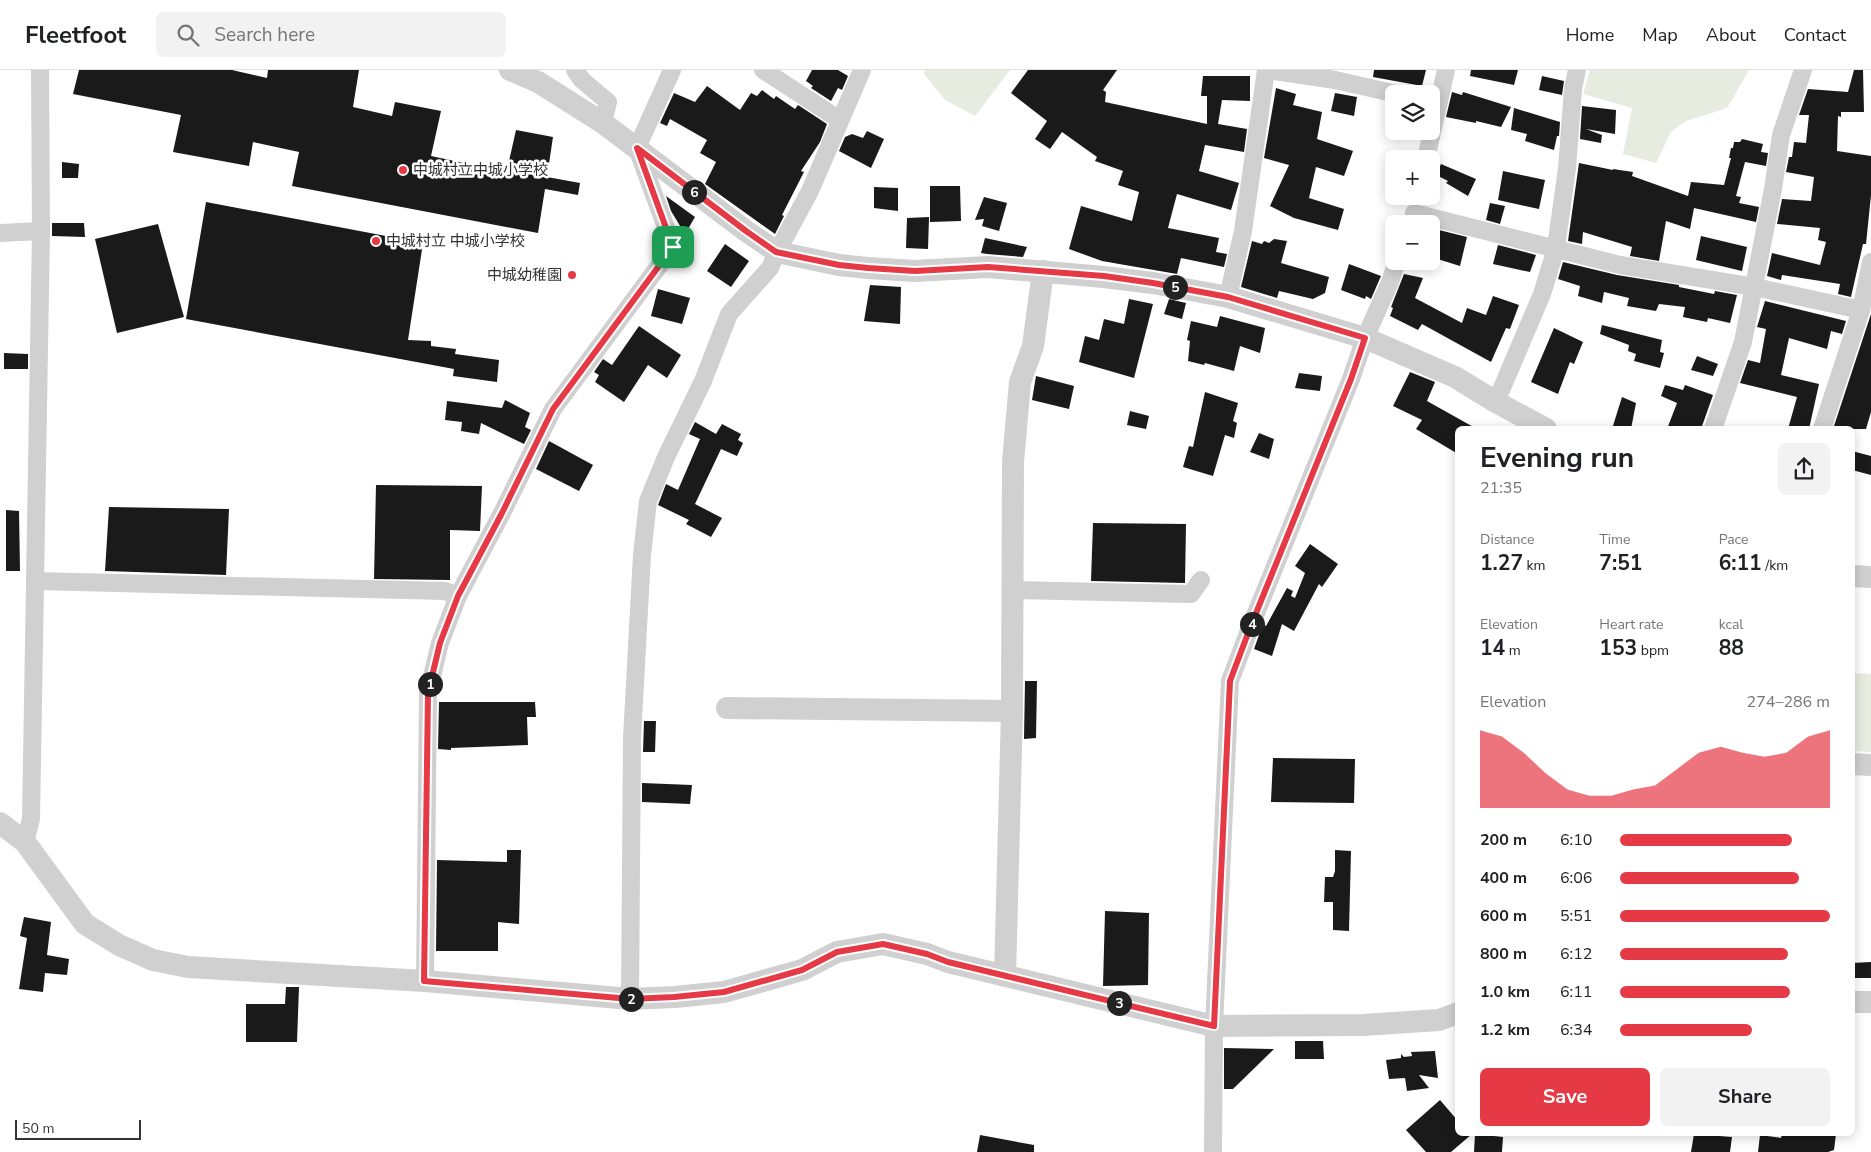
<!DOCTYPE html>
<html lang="en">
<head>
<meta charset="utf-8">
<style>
	:root { --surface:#fff; --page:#f2f2f2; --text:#202124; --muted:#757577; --line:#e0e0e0; --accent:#e63946 }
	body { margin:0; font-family:"Nunito Sans","Noto Sans JP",sans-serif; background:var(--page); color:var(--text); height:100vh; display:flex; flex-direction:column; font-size:19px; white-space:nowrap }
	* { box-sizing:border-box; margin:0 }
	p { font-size:16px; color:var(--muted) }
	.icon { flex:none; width:28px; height:28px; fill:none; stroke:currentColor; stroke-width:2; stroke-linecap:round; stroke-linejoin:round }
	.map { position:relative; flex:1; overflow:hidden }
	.panel { position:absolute; left:1455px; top:356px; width:400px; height:710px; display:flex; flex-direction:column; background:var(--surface); border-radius:8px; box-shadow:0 2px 12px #0003 }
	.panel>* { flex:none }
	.buttons { position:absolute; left:1385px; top:15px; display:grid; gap:10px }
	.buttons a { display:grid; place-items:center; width:55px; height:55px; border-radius:8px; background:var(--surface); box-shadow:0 2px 12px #0003; font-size:25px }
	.scale { position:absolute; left:15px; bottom:12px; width:126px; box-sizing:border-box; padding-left:5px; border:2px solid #333; border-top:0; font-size:14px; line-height:18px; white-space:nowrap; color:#333; -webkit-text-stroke:4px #fff; paint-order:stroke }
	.pin { position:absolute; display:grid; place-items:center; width:42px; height:42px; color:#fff; margin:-21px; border-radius:10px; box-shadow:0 2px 8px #0006 }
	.km { position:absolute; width:25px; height:25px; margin:-12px; border-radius:50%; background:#222; color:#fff; font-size:14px; line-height:25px; text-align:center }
	.round { display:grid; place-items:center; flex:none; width:52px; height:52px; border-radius:8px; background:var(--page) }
	.headline { display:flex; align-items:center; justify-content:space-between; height:85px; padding:0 25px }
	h1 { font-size:28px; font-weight:700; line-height:38px }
	.figures { display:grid; grid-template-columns:repeat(3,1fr); gap:8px; height:85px; padding:5px 25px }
	.figures div { display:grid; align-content:center }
	.figures b { font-size:21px; font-weight:700 }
	.figures small { font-size:14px; font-weight:400 }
	.figures p { font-size:14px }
	.chart { height:140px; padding:10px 25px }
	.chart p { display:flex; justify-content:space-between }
	.chart svg { width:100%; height:90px; margin-top:5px; fill:var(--accent); opacity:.7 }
	.button { display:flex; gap:10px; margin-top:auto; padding:10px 25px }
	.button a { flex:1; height:58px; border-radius:8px; background:var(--accent); color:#fff; font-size:20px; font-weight:700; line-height:58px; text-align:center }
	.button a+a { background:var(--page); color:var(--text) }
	ul { padding:0 25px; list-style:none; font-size:16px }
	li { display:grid; grid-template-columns:80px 60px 1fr; align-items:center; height:38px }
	li i { height:12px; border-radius:6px; background:var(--accent) }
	header { display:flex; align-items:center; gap:30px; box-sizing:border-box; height:70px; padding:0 25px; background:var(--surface); border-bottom:1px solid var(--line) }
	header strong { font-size:24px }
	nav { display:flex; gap:28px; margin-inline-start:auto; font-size:18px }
	.search { width:350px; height:45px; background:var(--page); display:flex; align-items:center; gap:12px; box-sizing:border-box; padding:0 18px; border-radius:8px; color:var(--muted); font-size:19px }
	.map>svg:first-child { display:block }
	.green { fill:#e6ecdf }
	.building { fill:#1a1a1a }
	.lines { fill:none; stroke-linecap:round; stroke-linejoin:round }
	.minor { stroke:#d0d0d0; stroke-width:18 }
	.tertiary { stroke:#d0d0d0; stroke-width:22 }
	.route-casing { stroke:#fff; stroke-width:10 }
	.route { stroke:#e63946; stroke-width:6 }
	.poi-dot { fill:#e63946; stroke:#fff; stroke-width:2 }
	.labels { text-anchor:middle; stroke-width:5; stroke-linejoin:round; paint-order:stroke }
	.poi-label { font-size:15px; fill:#333; stroke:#fff; text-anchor:start }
</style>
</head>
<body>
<header>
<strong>Fleetfoot</strong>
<div class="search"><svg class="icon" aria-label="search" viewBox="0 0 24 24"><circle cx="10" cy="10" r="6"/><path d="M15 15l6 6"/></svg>Search here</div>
<nav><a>Home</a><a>Map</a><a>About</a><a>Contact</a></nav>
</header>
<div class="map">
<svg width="1871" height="1082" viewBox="0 0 1871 1082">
	<rect width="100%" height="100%" fill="#fff"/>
	<!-- green -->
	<g class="green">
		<polygon points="925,0 1010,0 975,46 945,30 924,4"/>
		<polygon points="1590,0 1749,0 1727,38 1686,51 1671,62 1656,93 1623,84 1632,38 1583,24"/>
		<polygon points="1853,603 1871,604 1871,682 1853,681"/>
	</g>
	<!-- building -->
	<g class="building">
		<polygon points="79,0 232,0 267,8 268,0 359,0 353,37 392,46 395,32 441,41 431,86 497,100 507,100 516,60 553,67 547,107 580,113 578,125 545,119 538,163 292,116 299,82 253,72 249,96 173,82 181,45 73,24"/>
		<polygon points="812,0 838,0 848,6 842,20 838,18 831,31 811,18 813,16 806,11"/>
		<polygon points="1028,0 1117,0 1103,20 1106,22 1105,32 1207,54 1207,26 1201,26 1203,6 1250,6 1250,31 1222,30 1218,54 1247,59 1244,82 1205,75 1199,101 1239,113 1231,140 1177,124 1168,158 1219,168 1216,182 1227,184 1224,197 1181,188 1177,204 1102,191 1069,179 1081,136 1132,151 1139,122 1118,115 1123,101 1095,91 1097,87 1062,62 1050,79 1035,69 1047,51 1011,23"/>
		<polygon points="1374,0 1426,0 1422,16 1373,7"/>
		<polygon points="1471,0 1518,0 1514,15 1470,6"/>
		<polygon points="1854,0 1863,0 1864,42 1841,42 1841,47 1838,46 1837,81 1871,86 1871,125 1866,174 1863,174 1851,227 1838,224 1840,214 1782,205 1781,210 1767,206 1772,183 1820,195 1826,172 1818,170 1820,158 1777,154 1782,129 1811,131 1814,107 1786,102 1789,87 1792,87 1794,72 1806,73 1809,45 1799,45 1808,19 1848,22"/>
		<polygon points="1542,6 1564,11 1562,25 1539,20"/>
		<polygon points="707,16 740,40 751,23 757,26 762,20 774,29 776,26 795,39 798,35 827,54 820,72 801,101 804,102 782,145 784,146 775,164 705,114 716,92 700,83 707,70 670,49 667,56 660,53 674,23 695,32"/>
		<polygon points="1276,18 1296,24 1293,35 1322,42 1317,69 1353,81 1344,106 1316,97 1309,128 1344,139 1338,160 1294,148 1270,136 1289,95 1264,88"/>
		<polygon points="1452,22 1462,25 1463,22 1511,37 1501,57 1476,51 1476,53 1446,47"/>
		<polygon points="1335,23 1357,27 1354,46 1331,41"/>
		<polygon points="1582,36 1616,40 1615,64 1586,59 1602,65 1601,73 1580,69"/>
		<polygon points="1514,38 1560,52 1559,66 1557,66 1554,80 1525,71 1527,64 1511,60"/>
		<polygon points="867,61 884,69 871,98 839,81 845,67 852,64 863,68"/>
		<polygon points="1742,69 1763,74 1761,82 1768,83 1766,96 1745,92 1736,126 1741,127 1739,133 1759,137 1756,152 1694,138 1690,159 1666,151 1659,191 1630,186 1632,177 1583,162 1582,174 1568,171 1579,93 1613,100 1613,99 1633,102 1632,106 1688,126 1691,112 1724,115 1731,88 1729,88 1731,78 1733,78 1734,72 1740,72"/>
		<polygon points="62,92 79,94 78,108 62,108"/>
		<polygon points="1441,94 1476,109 1468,126 1446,113 1448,111 1436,105"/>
		<polygon points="1503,101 1545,110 1539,139 1498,130"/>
		<polygon points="930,116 960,116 961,151 930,152"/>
		<polygon points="874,117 898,118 898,141 874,138"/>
		<polygon points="666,126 695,147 685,164 671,141"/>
		<polygon points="984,127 1007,133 999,161 982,156 984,149 975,150"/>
		<polygon points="206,132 423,173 408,270 431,271 431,276 456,279 455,284 499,290 497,312 453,306 454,299 186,249"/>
		<polygon points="1490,133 1505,136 1500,154 1486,150"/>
		<polygon points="929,147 928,179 906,178 907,148"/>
		<polygon points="52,153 84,153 85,167 52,166"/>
		<polygon points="158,154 184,247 117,263 95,169"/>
		<polygon points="1431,158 1467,167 1460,196 1431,187"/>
		<polygon points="1701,166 1747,177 1742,201 1696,190"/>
		<polygon points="985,168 1027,177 1023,187 987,184 981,183"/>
		<polygon points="1274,169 1287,171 1281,193 1329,207 1325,223 1313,229 1279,221 1277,228 1241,217 1252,171 1262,174 1264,171 1269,173"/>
		<polygon points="725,174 749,191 731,217 707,201"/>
		<polygon points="1498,175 1536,185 1530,202 1493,194"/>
		<polygon points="1563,192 1617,205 1679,215 1679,217 1714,224 1715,221 1737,225 1730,253 1708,248 1707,252 1683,247 1685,237 1659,234 1656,241 1627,236 1629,228 1604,222 1602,233 1578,226 1580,216 1558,209"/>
		<polygon points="1349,194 1381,206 1371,229 1366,226 1365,229 1341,220"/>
		<polygon points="1404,204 1423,208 1415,228 1462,253 1467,238 1486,245 1493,226 1519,235 1510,259 1506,258 1491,292 1422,254 1418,260 1390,246 1393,238 1391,237"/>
		<polygon points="870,215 901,217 900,254 864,251"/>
		<polygon points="658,219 690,228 682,254 651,246"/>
		<polygon points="1129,229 1153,234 1134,308 1079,292 1085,266 1099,270 1104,249 1124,254"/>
		<polygon points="1169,229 1186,233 1182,249 1164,244"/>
		<polygon points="1765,231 1846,251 1842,264 1831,261 1827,279 1789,268 1781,305 1819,314 1809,359 1788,359 1797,327 1740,313 1748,290 1760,293 1766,259 1757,257"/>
		<polygon points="1871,244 1871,342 1866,359 1833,359"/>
		<polygon points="1220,246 1265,258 1260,283 1240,276 1234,301 1205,293 1204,295 1188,291 1190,271 1187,270 1191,251 1217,257"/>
		<polygon points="1602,255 1662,270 1660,282 1664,283 1660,298 1634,291 1636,284 1628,281 1629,275 1600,264"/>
		<polygon points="639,256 681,285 667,308 648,295 624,332 595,312 599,305 594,302 603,289 612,295"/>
		<polygon points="1554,258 1583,272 1574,294 1570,292 1558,324 1531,312"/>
		<polygon points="4,283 28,284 28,299 4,299"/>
		<polygon points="1697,286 1718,294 1713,306 1691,300"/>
		<polygon points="1410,302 1435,312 1427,331 1477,359 1458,359 1458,384 1416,359 1422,350 1393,336"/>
		<polygon points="1299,303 1322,306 1320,321 1295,318"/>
		<polygon points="1036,306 1074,316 1069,339 1032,330"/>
		<polygon points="1665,315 1683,320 1685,315 1713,325 1701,359 1667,359 1677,333 1661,326"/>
		<polygon points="1205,322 1238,333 1233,351 1237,353 1234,368 1225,365 1213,406 1183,397 1189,376 1193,377"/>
		<polygon points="1622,327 1636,333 1631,359 1612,359"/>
		<polygon points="505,330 530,343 525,357 531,360 524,374 481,353 479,364 461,361 462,352 445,350 447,331 502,338"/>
		<polygon points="1130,341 1149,346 1146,359 1127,355"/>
		<polygon points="695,352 716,364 722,354 741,364 738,370 743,373 737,386 721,379 695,434 722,448 711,467 686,454 689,450 658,435 666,414 678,420 700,369 689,364"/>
		<polygon points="1259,363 1274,369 1269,389 1250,382"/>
		<polygon points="549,371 593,395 579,421 536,399"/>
		<polygon points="1852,381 1871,386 1871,405 1852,400"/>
		<polygon points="376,415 482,416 480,461 450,460 450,510 374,509"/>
		<polygon points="109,437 229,439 226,505 105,501"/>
		<polygon points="6,440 19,441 20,501 6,501"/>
		<polygon points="1093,453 1186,454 1185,513 1091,511"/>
		<polygon points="1310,474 1338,494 1322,517 1319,514 1294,561 1282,554 1272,586 1254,579 1263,554 1266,556 1287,518 1293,521 1291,526 1295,528 1305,503 1295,496"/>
		<polygon points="1025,611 1037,611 1036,668 1024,669"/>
		<polygon points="439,632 535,632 536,647 527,647 528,675 451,678 451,680 438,679"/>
		<polygon points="644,651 656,651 655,682 643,682"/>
		<polygon points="1273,688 1355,689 1354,733 1271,732"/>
		<polygon points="642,713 692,715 690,734 642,732"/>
		<polygon points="507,780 521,780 519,854 498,852 498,881 436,881 437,790 507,792"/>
		<polygon points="1335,780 1351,781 1349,861 1333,860 1333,832 1324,832 1325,807 1333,807 1335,801"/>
		<polygon points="1105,841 1149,843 1148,915 1103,916"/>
		<polygon points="24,847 51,852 47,885 69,889 67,905 45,903 43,922 19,919 27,868 20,866"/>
		<polygon points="1871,892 1871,908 1852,908 1852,893"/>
		<polygon points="286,917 299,917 297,972 246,972 246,934 285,934"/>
		<polygon points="1295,971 1323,971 1324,989 1295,989"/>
		<polygon points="1224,978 1274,979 1233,1019 1224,1019"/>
		<polygon points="1435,981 1438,1008 1419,1005 1429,1018 1407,1021 1405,1008 1389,1009 1386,990 1401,988 1401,984 1404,987 1412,986 1411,982"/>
		<polygon points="1440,1030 1458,1051 1458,1064 1472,1064 1451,1082 1426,1082 1406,1060"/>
		<polygon points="1475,1064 1503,1067 1502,1082 1474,1082"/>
		<polygon points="1694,1064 1732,1067 1730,1082 1691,1082"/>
		<polygon points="1782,1064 1836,1064 1834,1080 1828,1082 1758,1082 1760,1065 1781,1068"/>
		<polygon points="980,1065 1034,1075 1034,1082 977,1082"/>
	</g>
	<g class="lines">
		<!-- minor -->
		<g class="minor">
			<polyline points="575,0 582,10 608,32 603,53"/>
			<polyline points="763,0 840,50"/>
			<polyline points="1268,0 1335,10 1397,24"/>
			<polyline points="1426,89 1446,0"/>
			<polyline points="1414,143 1620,195 1755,217 1861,240"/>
			<polyline points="0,163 41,161"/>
			<polyline points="1228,227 1243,161 1266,0"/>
			<polyline points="1496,332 1542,224 1556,178 1567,98 1573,19 1577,0"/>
			<polyline points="1713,359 1743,272 1773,119 1781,65 1803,0"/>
			<polyline points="1822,359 1861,240 1871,192"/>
			<polyline points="35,511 445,521 458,526"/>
			<polyline points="1012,520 1191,524 1201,510"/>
			<polyline points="25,772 31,749 41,161 40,0"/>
			<polyline points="425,911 428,623 440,573 458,526 502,443 553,339 673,177 637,78 672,0"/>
			<polyline points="630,929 632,668 642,485 648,431 666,387 703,311 729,244 770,198 777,182 810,121 862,0"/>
			<polyline points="1213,1082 1214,956 1230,611 1250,558 1351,309 1365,268 1390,212 1397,191"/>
		</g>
		<!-- tertiary -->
		<g class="tertiary">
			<polyline points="510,0 538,12 603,53 746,161 777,182 839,195 868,198 915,201 988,197 1104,207 1153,213 1228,227 1365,268 1455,307 1496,332 1546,359"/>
			<polyline points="1852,506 1871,507"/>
			<polyline points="727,638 1012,641"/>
			<polyline points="1852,694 1871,695"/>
			<polyline points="0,753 25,772 85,854 119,875 153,890 188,897 425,911 630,929 675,927 724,922 802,900 837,882 883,874 927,884 948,892 1214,956 1363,955 1439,950 1458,943"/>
			<polyline points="1005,906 1012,641 1013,392 1020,312 1033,276 1043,201"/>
			<polyline points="1852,932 1871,932"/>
		</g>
	</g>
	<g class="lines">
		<defs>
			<polygon id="route" points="637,78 746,161 776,182 839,195 868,198 915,201 988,197 1104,206 1153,213 1228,227 1365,268 1351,309 1250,558 1230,611 1214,956 948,892 927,884 883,874 837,882 802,900 724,922 674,927 630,929 424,911 428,623 440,573 458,526 502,443 553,339 673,177"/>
		</defs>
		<!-- route casing -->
		<use href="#route" class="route-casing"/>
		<!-- route -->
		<use href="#route" class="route"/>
	</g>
	<!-- markers -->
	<g class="poi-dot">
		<circle cx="403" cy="100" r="5"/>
		<circle cx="376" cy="171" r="5"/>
		<circle cx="572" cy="205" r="5"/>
	</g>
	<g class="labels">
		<!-- poi labels -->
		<g class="poi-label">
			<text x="413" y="105">中城村立中城小学校</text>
			<text x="386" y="176">中城村立 中城小学校</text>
			<text x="562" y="210" text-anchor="end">中城幼稚園</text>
		</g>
	</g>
</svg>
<div class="buttons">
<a><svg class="icon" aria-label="layers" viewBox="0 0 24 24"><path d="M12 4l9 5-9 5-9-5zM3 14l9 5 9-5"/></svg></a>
<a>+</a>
<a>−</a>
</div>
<div class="scale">50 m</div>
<div class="pin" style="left:673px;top:177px;background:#1e9e55"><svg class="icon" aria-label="arrive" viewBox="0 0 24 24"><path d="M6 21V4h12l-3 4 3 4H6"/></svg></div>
<b class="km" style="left:430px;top:614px">1</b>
<b class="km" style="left:631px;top:929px">2</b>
<b class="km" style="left:1119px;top:933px">3</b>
<b class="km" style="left:1252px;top:554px">4</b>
<b class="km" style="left:1175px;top:217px">5</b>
<b class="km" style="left:694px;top:122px">6</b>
<section class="panel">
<div class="headline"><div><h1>Evening run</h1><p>21:35</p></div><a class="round"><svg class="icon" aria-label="share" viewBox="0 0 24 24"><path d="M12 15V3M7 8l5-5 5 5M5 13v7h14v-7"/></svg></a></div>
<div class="figures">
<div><p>Distance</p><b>1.27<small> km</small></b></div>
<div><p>Time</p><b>7:51</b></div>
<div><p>Pace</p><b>6:11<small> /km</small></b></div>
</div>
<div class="figures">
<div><p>Elevation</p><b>14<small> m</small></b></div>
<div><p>Heart rate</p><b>153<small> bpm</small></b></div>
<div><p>kcal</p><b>88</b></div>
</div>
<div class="chart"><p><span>Elevation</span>274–286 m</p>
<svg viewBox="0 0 160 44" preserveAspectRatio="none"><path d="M0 44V6L10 9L20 17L30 27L40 35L50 38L60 38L70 35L80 33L90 25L100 17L110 14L120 17L130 19L140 17L150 9L160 6V44z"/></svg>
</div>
<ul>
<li><b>200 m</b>6:10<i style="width:82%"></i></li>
<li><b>400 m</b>6:06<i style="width:85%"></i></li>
<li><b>600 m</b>5:51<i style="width:100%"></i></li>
<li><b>800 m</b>6:12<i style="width:80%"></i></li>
<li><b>1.0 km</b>6:11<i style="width:81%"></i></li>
<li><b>1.2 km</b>6:34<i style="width:63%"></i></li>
</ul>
<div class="button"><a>Save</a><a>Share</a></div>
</section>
</div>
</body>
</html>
